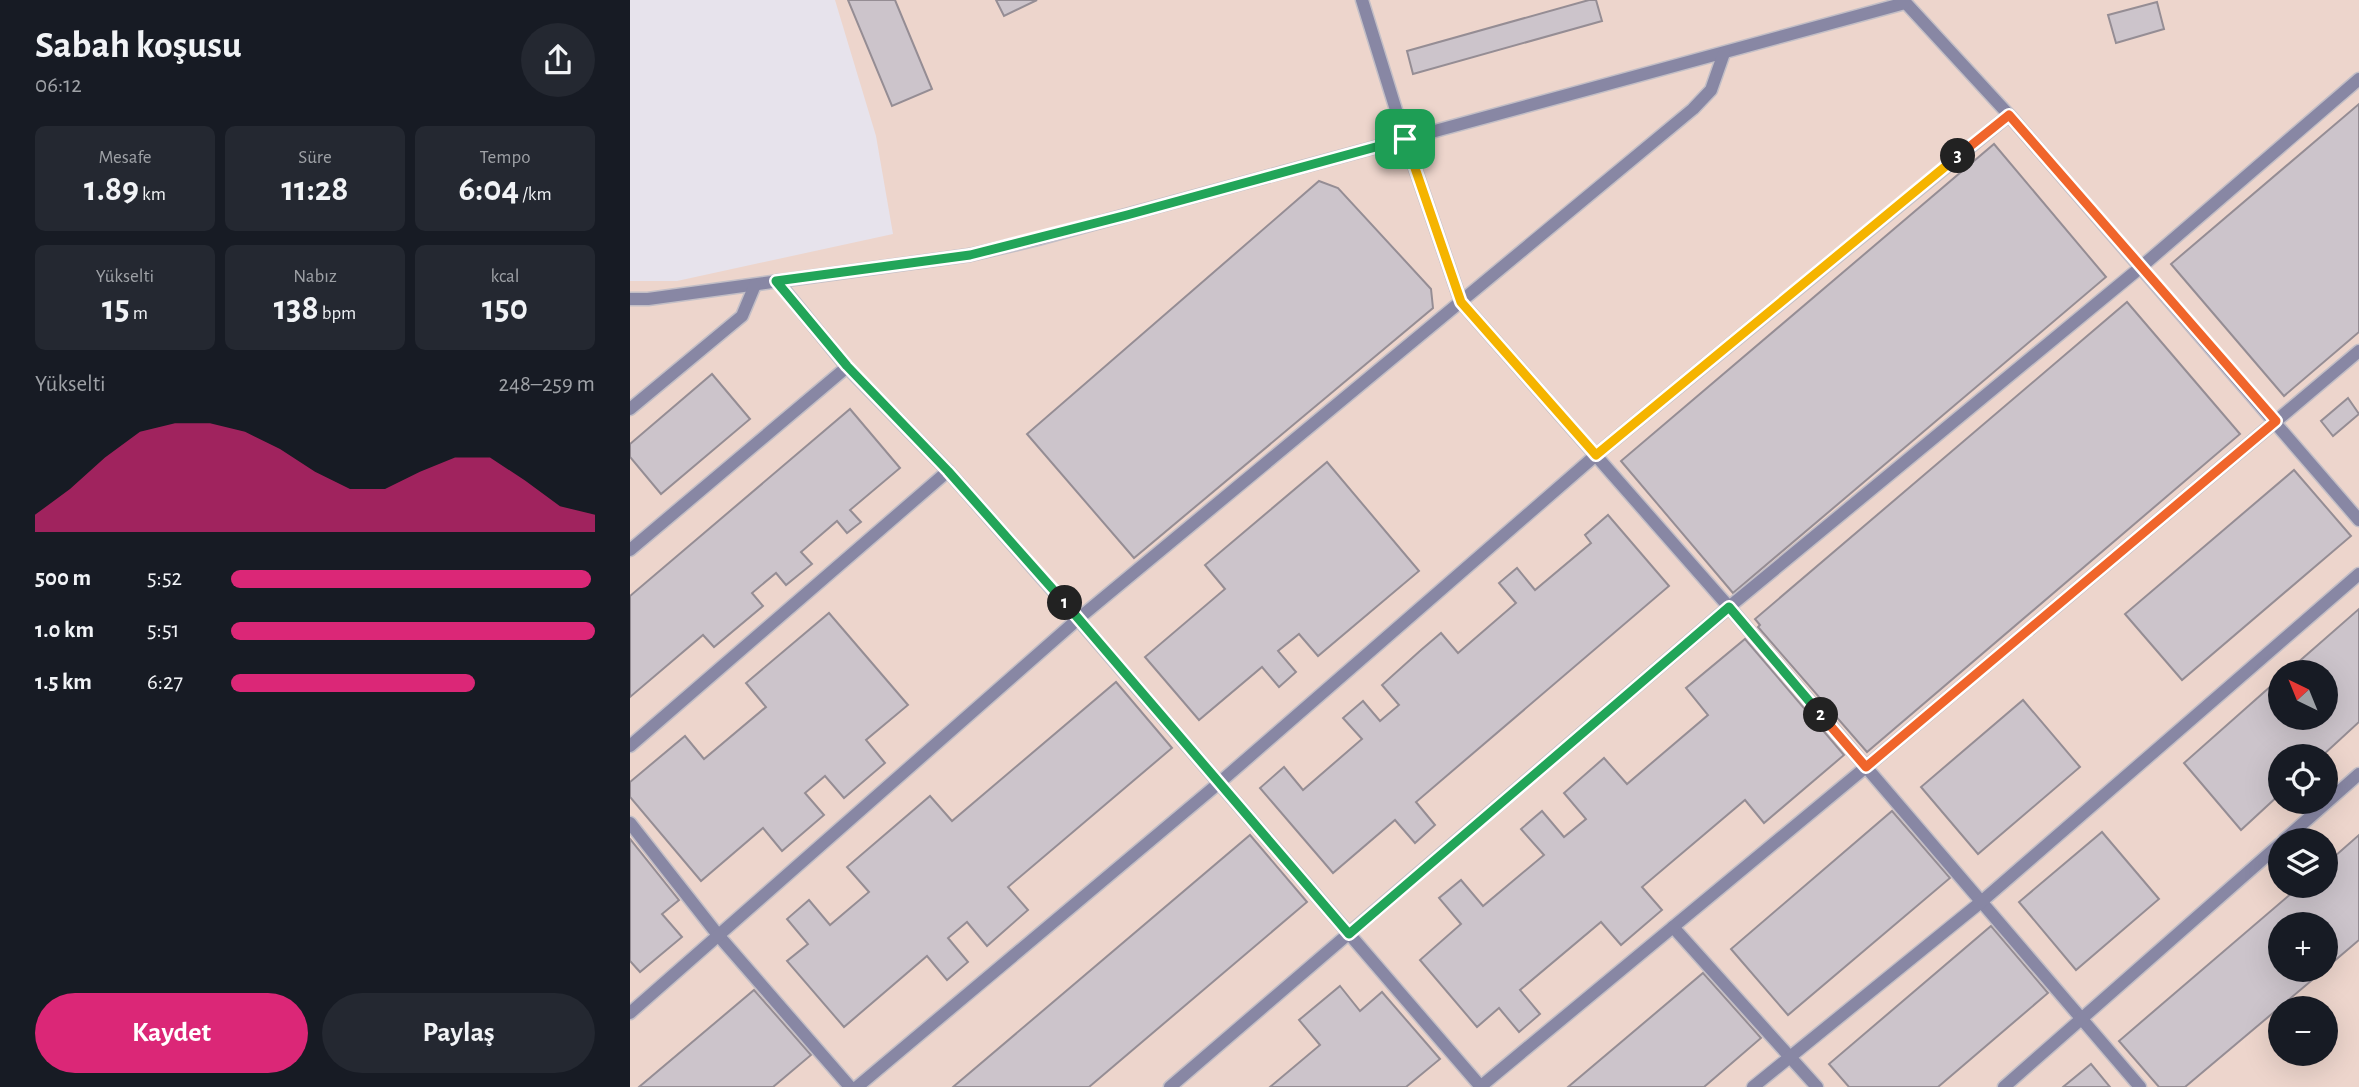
<!DOCTYPE html>
<html lang="tr">
<head>
<meta charset="utf-8">
<style>
	:root { --surface:#171b24; --page:#242831; --text:#f1f3f6; --muted:#9ea1a6; --accent:#db2777 }
	body { margin:0; font-family:"Alegreya Sans",sans-serif; background:var(--page); color:var(--text); height:100vh; display:flex; flex-direction:column; font-size:26px; white-space:nowrap }
	* { box-sizing:border-box; margin:0 }
	p { font-size:23px; color:var(--muted) }
	.icon { flex:none; width:38px; height:38px; fill:none; stroke:currentColor; stroke-width:2; stroke-linecap:round; stroke-linejoin:round }
	.map { position:relative; flex:1; overflow:hidden }
	.panel { display:flex; flex-direction:column; background:var(--surface); width:630px }
	.panel>* { flex:none }
	.needle { width:46px; rotate:317deg }
	.buttons { position:absolute; left:1638px; top:660px; display:grid; gap:14px }
	.buttons a { display:grid; place-items:center; width:70px; height:70px; border-radius:50%; background:var(--surface); box-shadow:0 7px 28px #0002; font-size:35px }
	.pin { position:absolute; display:grid; place-items:center; width:60px; height:60px; color:#fff; margin:-30px; border-radius:14px; box-shadow:0 4px 10px #0006 }
	.km { position:absolute; width:35px; height:35px; margin:-18px; border-radius:50%; background:#222; color:#fff; font-size:19px; line-height:35px; text-align:center }
	.round { display:grid; place-items:center; flex:none; width:74px; height:74px; border-radius:37px; background:var(--page) }
	.summary { display:flex; align-items:center; justify-content:space-between; height:119px; padding:0 35px }
	h1 { font-size:38px; font-weight:600; line-height:52px }
	.figures { display:grid; grid-template-columns:repeat(3,1fr); gap:10px; height:119px; padding:7px 35px }
	.figures div { display:grid; align-content:center; border-radius:10px; background:var(--page); text-align:center }
	.figures b { font-size:35px; font-weight:600 }
	.figures small { font-size:19px; font-weight:400 }
	.figures p { font-size:19px }
	.chart { height:196px; padding:14px 35px }
	.chart p { display:flex; justify-content:space-between }
	.chart svg { width:100%; height:126px; margin-top:7px; fill:var(--accent); opacity:.7 }
	.primary-button { display:flex; gap:14px; margin-top:auto; padding:14px 35px }
	.primary-button a { flex:1; height:80px; border-radius:42px; background:var(--accent); color:#fff; font-size:28px; font-weight:600; line-height:80px; text-align:center }
	.primary-button a+a { background:var(--page); color:var(--text) }
	ul { padding:0 35px; list-style:none; font-size:23px }
	li { display:grid; grid-template-columns:112px 84px 1fr; align-items:center; height:52px }
	li i { height:18px; border-radius:9px; background:var(--accent) }
	main { display:flex; flex:1; min-height:0 }
	.map>svg:first-child { display:block }
	.industrial { fill:#edd5cc; fill-rule:evenodd }
	.building { fill:#ccc4cb; stroke:#958d94; stroke-width:2 }
	.lines { fill:none; stroke-linecap:round; stroke-linejoin:round }
	.street-casing { stroke:#c2bec6; stroke-width:15 }
	.street { stroke:#8887a4; stroke-width:12 }
	.split-1-casing { stroke:#fff; stroke-width:14 }
	.split-2-casing { stroke:#fff; stroke-width:14 }
	.split-3-casing { stroke:#fff; stroke-width:14 }
	.split-4-casing { stroke:#fff; stroke-width:14 }
	.split-1 { stroke:#22a559; stroke-width:9 }
	.split-2 { stroke:#22a559; stroke-width:9 }
	.split-3 { stroke:#f0652b; stroke-width:9 }
	.split-4 { stroke:#f5b400; stroke-width:9 }
</style>
</head>
<body>
<main>
<section class="panel">
<div class="summary"><div><h1>Sabah koşusu</h1><p>06:12</p></div><a class="round"><svg class="icon" aria-label="share" viewBox="0 0 24 24"><path d="M12 15V3M7 8l5-5 5 5M5 13v7h14v-7"/></svg></a></div>
<div class="figures">
<div><p>Mesafe</p><b>1.89<small> km</small></b></div>
<div><p>Süre</p><b>11:28</b></div>
<div><p>Tempo</p><b>6:04<small> /km</small></b></div>
</div>
<div class="figures">
<div><p>Yükselti</p><b>15<small> m</small></b></div>
<div><p>Nabız</p><b>138<small> bpm</small></b></div>
<div><p>kcal</p><b>150</b></div>
</div>
<div class="chart"><p><span>Yükselti</span>248–259 m</p>
<svg viewBox="0 0 160 44" preserveAspectRatio="none"><path d="M0 44V38L10 29L20 18L30 9L40 6L50 6L60 9L70 15L80 23L90 29L100 29L110 23L120 18L130 18L140 26L150 35L160 38V44z"/></svg>
</div>
<ul>
<li><b>500 m</b>5:52<i style="width:99%"></i></li>
<li><b>1.0 km</b>5:51<i style="width:100%"></i></li>
<li><b>1.5 km</b>6:27<i style="width:67%"></i></li>
</ul>
<div class="primary-button"><a>Kaydet</a><a>Paylaş</a></div>
</section>
<div class="map">
<svg width="1729" height="1087" viewBox="0 0 1729 1087">
	<rect width="100%" height="100%" fill="#e7e3ec"/>
	<!-- industrial -->
	<path class="industrial" d="M 205,0 L 1729,0 L 1729,1087 L 0,1087 L 0,281 L 47,281 L 263,234 L 246,136 ZM 1650,672 L 1696,672 L 1696,718 L 1650,718 ZM 1650,756 L 1696,756 L 1696,802 L 1650,802 ZM 1650,840 L 1696,840 L 1696,886 L 1650,886 ZM 1650,924 L 1696,924 L 1696,970 L 1650,970 ZM 1650,1008 L 1696,1008 L 1696,1054 L 1650,1054 Z"/>
	<!-- building -->
	<g class="building">
		<polygon points="218,0 265,0 302,89 262,106"/>
		<polygon points="366,0 407,0 374,16"/>
		<polygon points="959,0 966,0 972,21 783,74 777,51"/>
		<polygon points="1527,2 1534,29 1486,43 1478,15"/>
		<polygon points="1729,104 1729,332 1654,396 1541,264"/>
		<polygon points="1364,144 1476,277 1103,593 991,461"/>
		<polygon points="689,181 708,188 801,289 803,308 504,558 397,434"/>
		<polygon points="1497,302 1610,434 1237,752 1128,627 1130,625 1125,619"/>
		<polygon points="82,374 120,419 31,494 0,457 0,444"/>
		<polygon points="1718,398 1729,414 1703,436 1691,421"/>
		<polygon points="220,409 270,468 220,510 231,522 217,533 207,521 171,552 182,564 156,585 146,573 122,593 133,606 84,647 73,635 0,697 0,596"/>
		<polygon points="697,462 789,571 688,656 669,634 648,651 666,672 649,687 632,667 569,720 515,657 595,589 575,565"/>
		<polygon points="1664,470 1721,536 1552,680 1495,614"/>
		<polygon points="978,515 1039,586 786,802 805,825 785,843 765,820 703,873 630,788 654,767 673,790 732,739 713,718 733,701 750,721 769,705 752,685 791,650 811,633 828,653 886,603 869,583 887,568 905,590 961,543 955,535"/>
		<polygon points="1729,609 1729,722 1692,756 1650,756 1650,794 1611,830 1554,763 1650,678 1650,718 1696,718 1696,672 1657,672"/>
		<polygon points="199,613 278,705 236,740 255,763 214,798 195,776 175,793 194,815 152,851 133,828 71,881 0,797 0,782 55,736 74,759 136,707 116,683"/>
		<polygon points="1115,639 1214,755 1134,823 1115,800 1012,887 1032,910 991,945 971,922 890,990 910,1014 889,1032 869,1008 847,1027 790,960 831,924 809,898 831,880 853,906 914,855 891,829 912,811 934,837 956,819 934,793 974,758 997,784 1078,715 1056,688"/>
		<polygon points="486,682 542,748 378,887 398,910 357,946 337,922 318,938 338,962 317,980 297,956 214,1027 157,961 178,944 157,919 179,900 200,925 239,892 217,867 300,796 322,821"/>
		<polygon points="1393,700 1450,767 1348,854 1291,787"/>
		<polygon points="1262,811 1320,878 1158,1015 1101,949"/>
		<polygon points="1472,832 1529,899 1446,970 1389,902"/>
		<polygon points="620,835 677,902 459,1087 323,1087"/>
		<polygon points="1729,835 1729,940 1696,968 1696,924 1650,924 1650,970 1694,970 1555,1087 1529,1087 1489,1041 1670,886 1696,886 1696,864"/>
		<polygon points="0,839 49,900 32,914 52,937 10,972 0,961"/>
		<polygon points="1361,926 1418,993 1308,1087 1219,1087 1199,1064"/>
		<polygon points="1073,973 1131,1038 1074,1087 938,1087"/>
		<polygon points="710,986 730,1011 752,992 810,1059 776,1087 640,1087 690,1045 669,1020"/>
		<polygon points="124,990 181,1055 143,1087 9,1087"/>
		<polygon points="1461,1064 1480,1087 1433,1087"/>
	</g>
	<g class="lines">
		<defs>
			<g id="street">
				<polyline points="732,0 775,139 831,302 1099,607 1510,1087"/>
				<polyline points="1273,0 1379,115 1729,520"/>
				<polyline points="147,281 217,367 318,471 448,619 851,1087"/>
				<polyline points="0,299 18,299 340,255 408,239 1275,3"/>
				<polyline points="0,409 112,316 125,285"/>
				<polyline points="0,550 217,367"/>
				<polyline points="0,746 318,471"/>
				<polyline points="0,823 88,935 220,1087"/>
				<polyline points="1654,840 1729,774"/>
				<polyline points="1043,927 1187,1087"/>
				<polyline points="0,1013 448,619 1063,109 1081,90 1094,53"/>
				<polyline points="227,1087 589,783 966,455 1379,115"/>
				<polyline points="540,1087 1099,607 1511,267 1729,79"/>
				<polyline points="850,1087 1236,767 1729,351"/>
				<polyline points="1123,1087 1351,902 1729,574"/>
				<polyline points="1374,1087 1650,844"/>
			</g>
		</defs>
		<!-- street casing -->
		<use href="#street" class="street-casing"/>
		<!-- street -->
		<use href="#street" class="street"/>
	</g>
	<g class="lines">
		<defs>
			<polyline id="split-1" points="435,603 318,471 217,366 146,281 340,255 497,215 775,139"/>
			<polyline id="split-2" points="435,603 719,934 1099,607 1191,715"/>
			<polyline id="split-3" points="1191,715 1236,767 1646,421 1379,115 1328,156"/>
			<polyline id="split-4" points="775,139 831,302 966,455 1328,156"/>
		</defs>
		<!-- split-1 casing -->
		<use href="#split-1" class="split-1-casing"/>
		<!-- split-2 casing -->
		<use href="#split-2" class="split-2-casing"/>
		<!-- split-3 casing -->
		<use href="#split-3" class="split-3-casing"/>
		<!-- split-4 casing -->
		<use href="#split-4" class="split-4-casing"/>
		<!-- split-1 -->
		<use href="#split-1" class="split-1"/>
		<!-- split-2 -->
		<use href="#split-2" class="split-2"/>
		<!-- split-3 -->
		<use href="#split-3" class="split-3"/>
		<!-- split-4 -->
		<use href="#split-4" class="split-4"/>
	</g>
</svg>
<div class="buttons">
<a><svg class="needle" viewBox="-14 -14 28 28"><path d="M0-13l5 13h-10z" fill="#e53935"/><path d="M0 13l5-13h-10z" fill="#9ea1a6"/></svg></a>
<a><svg class="icon" aria-label="locate" viewBox="0 0 24 24"><circle cx="12" cy="12" r="6"/><path d="M12 2v4M12 18v4M2 12h4M18 12h4"/></svg></a>
<a><svg class="icon" aria-label="layers" viewBox="0 0 24 24"><path d="M12 4l9 5-9 5-9-5zM3 14l9 5 9-5"/></svg></a>
<a>+</a>
<a>−</a>
</div>
<div class="pin" style="left:775px;top:139px;background:#1e9e55"><svg class="icon" aria-label="arrive" viewBox="0 0 24 24"><path d="M6 21V4h12l-3 4 3 4H6"/></svg></div>
<b class="km" style="left:435px;top:603px">1</b>
<b class="km" style="left:1191px;top:715px">2</b>
<b class="km" style="left:1328px;top:156px">3</b>
</div>
</main>
</body>
</html>
